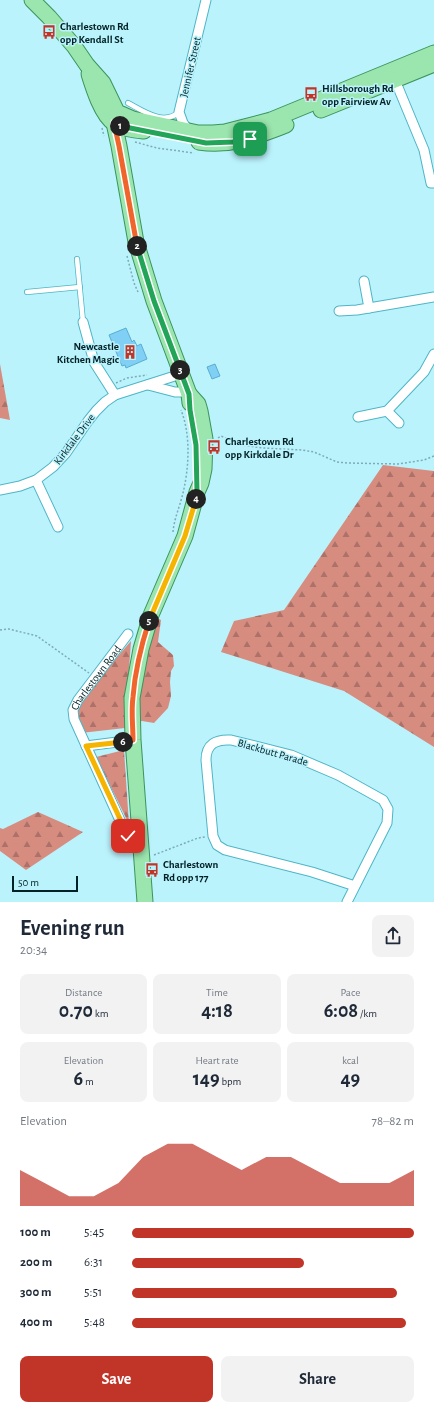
<!DOCTYPE html>
<html lang="en">
<head>
<meta charset="utf-8">
<style>
	:root { --surface:#fff; --page:#f2f2f3; --text:#1f2937; --muted:#747a83; --accent:#c13428 }
	body { margin:0; font-family:"Alegreya Sans",sans-serif; background:var(--page); color:var(--text); height:100vh; display:flex; flex-direction:column; font-size:15px; white-space:nowrap }
	* { box-sizing:border-box; margin:0 }
	p { font-size:13px; color:var(--muted) }
	.icon { flex:none; width:22px; height:22px; fill:none; stroke:currentColor; stroke-width:2; stroke-linecap:round; stroke-linejoin:round }
	.map { position:relative; height:902px; overflow:hidden }
	.panel { display:flex; flex-direction:column; background:var(--surface); flex:1 }
	.panel>* { flex:none }
	.scale { position:absolute; left:12px; bottom:10px; width:66px; box-sizing:border-box; padding-left:4px; border:2px solid #002126; border-top:0; font-size:11px; line-height:14px; white-space:nowrap; color:#002126; -webkit-text-stroke:3px #bbf3fd; paint-order:stroke }
	.pin { position:absolute; display:grid; place-items:center; width:34px; height:34px; color:#fff; margin:-17px; border-radius:8px; box-shadow:0 2px 6px #0006 }
	.km { position:absolute; width:20px; height:20px; margin:-10px; border-radius:50%; background:#222; color:#fff; font-size:11px; line-height:20px; text-align:center }
	.round { display:grid; place-items:center; flex:none; width:42px; height:42px; border-radius:8px; background:var(--page) }
	.head { display:flex; align-items:center; justify-content:space-between; height:68px; padding:0 20px }
	h1 { font-size:22px; font-weight:700; line-height:30px }
	.figures { display:grid; grid-template-columns:repeat(3,1fr); gap:6px; height:68px; padding:4px 20px }
	.figures div { display:grid; align-content:center; border-radius:8px; background:var(--page); text-align:center }
	.figures b { font-size:20px; font-weight:700 }
	.figures small { font-size:11px; font-weight:400 }
	.figures p { font-size:11px }
	.chart { height:112px; padding:8px 20px }
	.chart p { display:flex; justify-content:space-between }
	.chart svg { width:100%; height:72px; margin-top:4px; fill:var(--accent); opacity:.7 }
	.button { display:flex; gap:8px; margin-top:auto; padding:8px 20px }
	.button a { flex:1; height:46px; border-radius:8px; background:var(--accent); color:#fff; font-size:16px; font-weight:700; line-height:46px; text-align:center }
	.button a+a { background:var(--page); color:var(--text) }
	ul { padding:0 20px; list-style:none; font-size:13px }
	li { display:grid; grid-template-columns:64px 48px 1fr; align-items:center; height:30px }
	li i { height:10px; border-radius:5px; background:var(--accent) }
	.map>svg:first-child { display:block }
	.forest { fill:url(#forest-firs) }
	.building { fill:#80d0f5; stroke:#5aadd2 }
	.lines { fill:none; stroke-linecap:round; stroke-linejoin:round }
	.service-casing { stroke:#4eb5c5; stroke-width:6 }
	.minor-casing { stroke:#4eb5c5; stroke-width:11 }
	.primary-casing { stroke:#39955b; stroke-width:17 }
	.path { stroke:#7cacb5; stroke-width:1.5; stroke-dasharray:2 2; stroke-linecap:butt }
	.service { stroke:#fff; stroke-width:4.5 }
	.minor { stroke:#fff; stroke-width:9 }
	.primary { stroke:#9be5ae; stroke-width:15 }
	.split-1-casing { stroke:#fff; stroke-width:8 }
	.split-2-casing { stroke:#fff; stroke-width:8 }
	.split-3-casing { stroke:#fff; stroke-width:8 }
	.split-4-casing { stroke:#fff; stroke-width:8 }
	.split-5-casing { stroke:#fff; stroke-width:8 }
	.split-6-casing { stroke:#fff; stroke-width:8 }
	.split-7-casing { stroke:#fff; stroke-width:8 }
	.split-1 { stroke:#22a559; stroke-width:5 }
	.split-2 { stroke:#f0652b; stroke-width:5 }
	.split-3 { stroke:#22a559; stroke-width:5 }
	.split-4 { stroke:#22a559; stroke-width:5 }
	.split-5 { stroke:#f5b400; stroke-width:5 }
	.split-6 { stroke:#f0652b; stroke-width:5 }
	.split-7 { stroke:#f5b400; stroke-width:5 }
	.labels { text-anchor:middle; stroke-width:3; stroke-linejoin:round; paint-order:stroke }
	.poi-label { font-size:11px; font-weight:bold; fill:#002126; stroke:#bbf3fd; text-anchor:start }
	.street-label { font-size:11px; fill:#002126; stroke:#bbf3fd }
</style>
</head>
<body>
<div class="map">
<svg width="434" height="902" viewBox="0 0 434 902">
	<defs>
		<pattern id="forest-firs" width="22" height="20" patternUnits="userSpaceOnUse"><rect width="22" height="20" fill="#d78c80"/><path d="M5 1l3.5 6h-7zM16 11l3.5 6h-7z" fill="#ac7269"/></pattern>
	</defs>
	<rect width="100%" height="100%" fill="#bbf3fd"/>
	<!-- forest -->
	<g class="forest">
		<polygon points="0,364 10,420 0,418"/>
		<polygon points="383,465 434,471 434,747 344,691 221,652 234,621 284,610"/>
		<polygon points="157,618 161,620 158,642 173,655 174,666 171,671 170,682 171,696 168,708 154,723 142,721 138,722 139,673"/>
		<polygon points="131,641 125,728 81,733 75,706"/>
		<polygon points="124,750 129,824 96,757"/>
		<polygon points="38,812 83,832 26,870 0,851 0,828 3,829"/>
	</g>
	<!-- building -->
	<g class="building">
		<polygon points="126,328 132,342 134,340 137,346 141,344 147,359 126,368 125,365 122,366 109,335"/>
		<polygon points="215,364 220,376 212,379 207,367"/>
	</g>
	<g class="lines">
		<defs>
			<g id="service">
				<path d="M 128,103 C 143,111 164,126 179,112"/>
				<polyline points="77,259 83,322"/>
				<polyline points="27,292 80,287"/>
			</g>
			<g id="minor">
				<polyline points="395,80 424,150 431,183 434,183"/>
				<polyline points="189,131 183,123 179,112 206,0"/>
				<polyline points="364,281 369,308"/>
				<polyline points="339,311 357,310 434,297"/>
				<polyline points="83,322 94,362 115,395"/>
				<polyline points="148,385 175,392 188,392"/>
				<polyline points="387,411 399,423"/>
				<polyline points="358,417 387,411 424,372 434,354"/>
				<polyline points="36,480 58,527"/>
				<polyline points="0,490 20,486 36,480 53,467 66,453 88,421 96,411 105,402 115,395 181,374"/>
				<polyline points="86,746 133,740"/>
				<path id="s1" d="M 127,836 L 74,719 L 73,710 L 78,700 L 128,634"/>
				<path d="M 347,902 L 387,823 L 388,809 L 383,800 L 338,775 L 291,755 L 231,740 C 216,739 206,744 206,760 L 213,836 L 217,845 L 225,850 L 312,872 L 355,886"/>
			</g>
			<g id="primary">
				<polyline points="32,0 49,17 74,46 87,65 103,83 117,112 133,119 198,133 213,133 225,132 271,120 434,53"/>
				<path d="M 89,74 C 93,87 102,116 114,123 C 123,129 134,130 144,131"/>
				<polyline points="321,110 434,64"/>
				<polyline points="116,117 114,123 119,146 136,242 154,301 189,394 190,403"/>
				<path d="M 199,142 C 231,147 257,136 286,125"/>
				<polyline points="145,902 133,740 132,698 141,649 151,615 185,536 197,492 201,483 204,469 205,439 200,411 198,404 189,394"/>
			</g>
		</defs>
		<!-- service casing -->
		<use href="#service" class="service-casing"/>
		<!-- minor casing -->
		<use href="#minor" class="minor-casing"/>
		<!-- primary casing -->
		<use href="#primary" class="primary-casing"/>
		<!-- path -->
		<g class="path">
			<polyline points="102,128 104,136"/>
			<polyline points="135,142 157,148 194,153"/>
			<polyline points="127,256 134,283 138,292"/>
			<polyline points="116,383 127,378 147,375"/>
			<polyline points="218,438 221,436 242,445 263,448 302,450 314,452 337,462 347,463 398,464 424,460 434,456"/>
			<path d="M 173,532 C 174,519 180,506 183,493 C 189,468 191,435 181,410"/>
			<polyline points="0,630 9,629 37,636 89,673"/>
			<polyline points="154,855 198,838 205,837"/>
		</g>
		<!-- service -->
		<use href="#service" class="service"/>
		<!-- minor -->
		<use href="#minor" class="minor"/>
		<!-- primary -->
		<use href="#primary" class="primary"/>
	</g>
	<g class="lines">
		<defs>
			<polyline id="split-1" points="120,126 206,143 233,142 250,139"/>
			<polyline id="split-2" points="120,126 114,123 119,146 137,246"/>
			<polyline id="split-3" points="137,246 154,301 180,370"/>
			<polyline id="split-4" points="180,370 189,394 190,410 196,445 197,492 196,499"/>
			<polyline id="split-5" points="149,621 185,536 196,499"/>
			<path id="split-6" d="M 123,742 L 133,740 C 133,726 131,711 133,697 C 135,671 141,646 149,621"/>
			<polyline id="split-7" points="123,742 86,746 128,836"/>
		</defs>
		<!-- split-1 casing -->
		<use href="#split-1" class="split-1-casing"/>
		<!-- split-2 casing -->
		<use href="#split-2" class="split-2-casing"/>
		<!-- split-3 casing -->
		<use href="#split-3" class="split-3-casing"/>
		<!-- split-4 casing -->
		<use href="#split-4" class="split-4-casing"/>
		<!-- split-5 casing -->
		<use href="#split-5" class="split-5-casing"/>
		<!-- split-6 casing -->
		<use href="#split-6" class="split-6-casing"/>
		<!-- split-7 casing -->
		<use href="#split-7" class="split-7-casing"/>
		<!-- split-1 -->
		<use href="#split-1" class="split-1"/>
		<!-- split-2 -->
		<use href="#split-2" class="split-2"/>
		<!-- split-3 -->
		<use href="#split-3" class="split-3"/>
		<!-- split-4 -->
		<use href="#split-4" class="split-4"/>
		<!-- split-5 -->
		<use href="#split-5" class="split-5"/>
		<!-- split-6 -->
		<use href="#split-6" class="split-6"/>
		<!-- split-7 -->
		<use href="#split-7" class="split-7"/>
	</g>
	<!-- icons -->
	<defs>
		<symbol id="bus-bare" viewBox="-9 -9 18 18"><path d="M-5-6H5V4H4V6H2V4H-2V6H-4V4H-5ZM-3.5-4V0h7V-4ZM-3.5 1.2v1.5H-2V1.2ZM2 1.2v1.5H3.5V1.2Z" fill="#c13428" stroke="#bbf3fd" stroke-width="2.5" paint-order="stroke"/></symbol>
		<symbol id="building-bare" viewBox="-9 -9 18 18"><path d="M-4-6H4V6H1V3H-1V6H-4ZM-2.5-4.3h1.7v1.8h-1.7ZM.8-4.3h1.7v1.8H.8ZM-2.5-1h1.7V.8h-1.7ZM.8-1h1.7V.8H.8Z" fill="#c13428" stroke="#bbf3fd" stroke-width="2.5" paint-order="stroke"/></symbol>
	</defs>
	<g fill-rule="evenodd">
		<use href="#bus-bare" x="39" y="22" width="20" height="20"/>
		<use href="#bus-bare" x="301" y="84" width="20" height="20"/>
		<use href="#building-bare" x="120" y="342" width="20" height="20"/>
		<use href="#bus-bare" x="204" y="437" width="20" height="20"/>
		<use href="#bus-bare" x="142" y="860" width="20" height="20"/>
	</g>
	<g class="labels">
		<!-- poi labels -->
		<g class="poi-label">
			<text x="60" y="30">Charlestown Rd<tspan x="60" dy="13">opp Kendall St</tspan></text>
			<text x="322" y="92">Hillsborough Rd<tspan x="322" dy="13">opp Fairview Av</tspan></text>
			<text x="119" y="350" text-anchor="end">Newcastle<tspan x="119" dy="13">Kitchen Magic</tspan></text>
			<text x="225" y="445">Charlestown Rd<tspan x="225" dy="13">opp Kirkdale Dr</tspan></text>
			<text x="163" y="868">Charlestown<tspan x="163" dy="13">Rd opp 177</tspan></text>
		</g>
		<!-- street labels -->
		<g class="street-label">
			<text transform="translate(190 67) rotate(-77)" y="4">Jennifer Street</text>
			<text transform="translate(74 439) rotate(-53)" y="4">Kirkdale Drive</text>
			<text dy="4" stroke="none"><textPath href="#s1" startOffset="177">Charlestown Road</textPath></text>
			<text transform="translate(273 752) rotate(16)" y="4">Blackbutt Parade</text>
		</g>
	</g>
</svg>
<div class="scale">50 m</div>
<div class="pin" style="left:250px;top:139px;background:#1e9e55"><svg class="icon" aria-label="arrive" viewBox="0 0 24 24"><path d="M6 21V4h12l-3 4 3 4H6"/></svg></div>
<div class="pin" style="left:128px;top:836px;background:#d93025"><svg class="icon" aria-label="check" viewBox="0 0 24 24"><path d="M5 12l5 5 9-10"/></svg></div>
<b class="km" style="left:120px;top:126px">1</b>
<b class="km" style="left:137px;top:246px">2</b>
<b class="km" style="left:180px;top:370px">3</b>
<b class="km" style="left:196px;top:499px">4</b>
<b class="km" style="left:149px;top:621px">5</b>
<b class="km" style="left:123px;top:742px">6</b>
</div>
<section class="panel">
<div class="head"><div><h1>Evening run</h1><p>20:34</p></div><a class="round"><svg class="icon" aria-label="share" viewBox="0 0 24 24"><path d="M12 15V3M7 8l5-5 5 5M5 13v7h14v-7"/></svg></a></div>
<div class="figures">
<div><p>Distance</p><b>0.70<small> km</small></b></div>
<div><p>Time</p><b>4:18</b></div>
<div><p>Pace</p><b>6:08<small> /km</small></b></div>
</div>
<div class="figures">
<div><p>Elevation</p><b>6<small> m</small></b></div>
<div><p>Heart rate</p><b>149<small> bpm</small></b></div>
<div><p>kcal</p><b>49</b></div>
</div>
<div class="chart"><p><span>Elevation</span>78–82 m</p>
<svg viewBox="0 0 160 44" preserveAspectRatio="none"><path d="M0 44V22L10 30L20 38L30 38L40 30L50 14L60 6L70 6L80 14L90 22L100 14L110 14L120 22L130 30L140 30L150 30L160 22V44z"/></svg>
</div>
<ul>
<li><b>100 m</b>5:45<i style="width:100%"></i></li>
<li><b>200 m</b>6:31<i style="width:61%"></i></li>
<li><b>300 m</b>5:51<i style="width:94%"></i></li>
<li><b>400 m</b>5:48<i style="width:97%"></i></li>
</ul>
<div class="button"><a>Save</a><a>Share</a></div>
</section>
</body>
</html>
